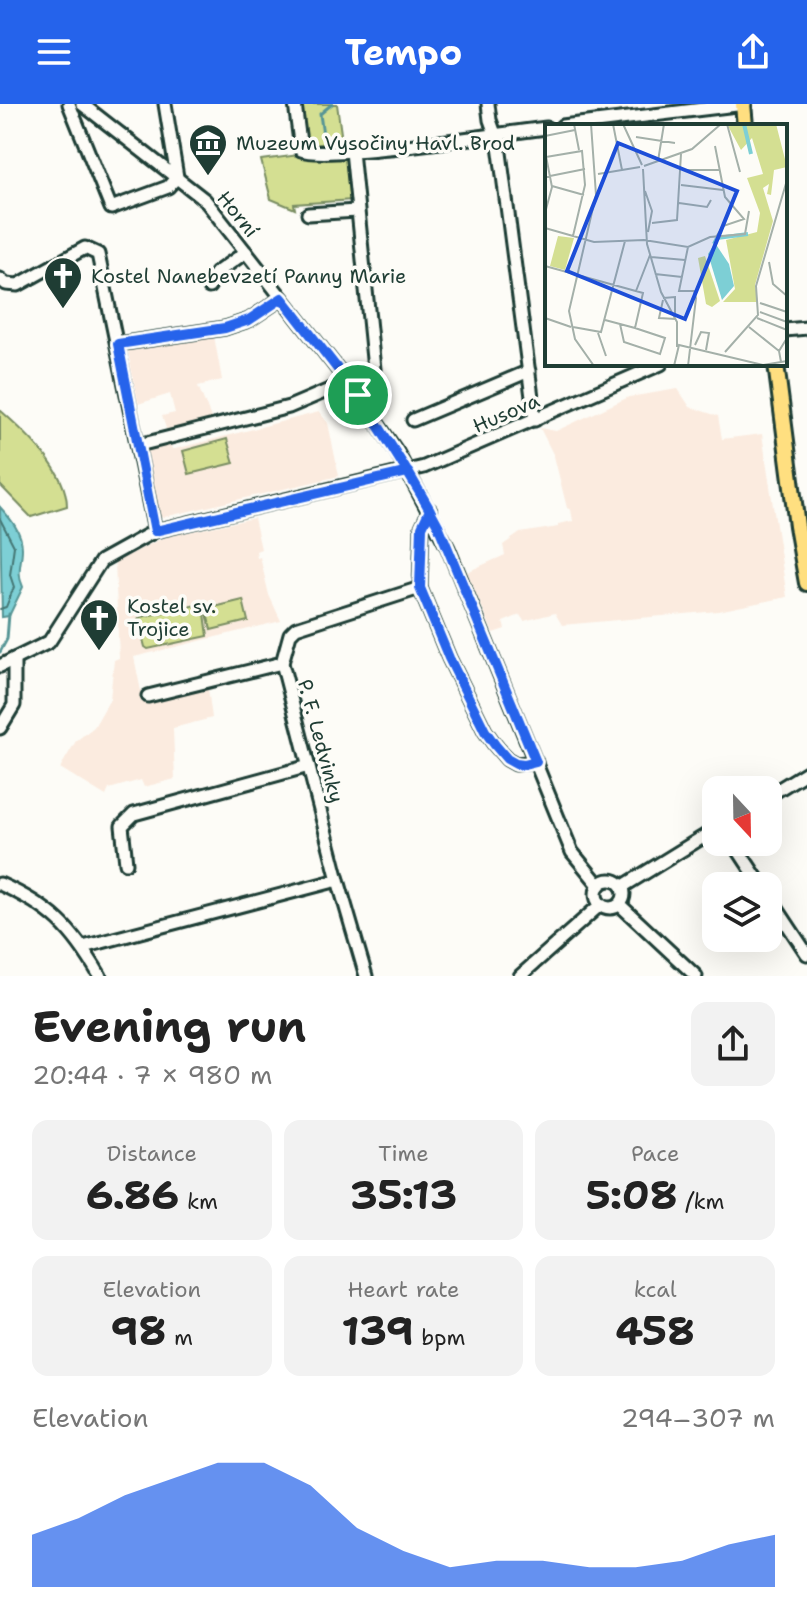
<!DOCTYPE html>
<html lang="en">
<head>
<meta charset="utf-8">
<style>
	:root { --surface:#fff; --page:#f2f2f2; --text:#222; --muted:#767676; --accent:#2563eb }
	body { margin:0; font-family:"Shantell Sans",sans-serif; background:var(--page); color:var(--text); height:100vh; display:flex; flex-direction:column; font-size:30px; white-space:nowrap }
	* { box-sizing:border-box; margin:0 }
	p { font-size:26px; color:var(--muted) }
	.icon { flex:none; width:44px; height:44px; fill:none; stroke:currentColor; stroke-width:2; stroke-linecap:round; stroke-linejoin:round }
	.map { position:relative; height:872px; overflow:hidden }
	.panel { display:flex; flex-direction:column; background:var(--surface); flex:1 }
	.panel>* { flex:none }
	.needle { width:52px; rotate:158deg }
	.fabs { position:absolute; left:702px; top:672px; display:grid; gap:16px }
	.fabs a { display:grid; place-items:center; width:80px; height:80px; border-radius:16px; background:var(--surface); box-shadow:0 8px 32px #0002; font-size:40px }
	.pin { position:absolute; display:grid; place-items:center; width:68px; height:68px; color:#fff; margin:-34px; border:4px solid #fff; border-radius:50%; box-shadow:0 2px 8px #0007 }
	.round { display:grid; place-items:center; flex:none; width:84px; height:84px; border-radius:16px; background:var(--page) }
	.headline { display:flex; align-items:center; justify-content:space-between; height:136px; padding:0 32px }
	h1 { font-size:44px; font-weight:700; line-height:60px }
	.figures { display:grid; grid-template-columns:repeat(3,1fr); gap:12px; height:136px; padding:8px 32px }
	.figures div { display:grid; align-content:center; border-radius:16px; background:var(--page); text-align:center }
	.figures b { font-size:40px; font-weight:700 }
	.figures small { font-size:22px; font-weight:400 }
	.figures p { font-size:22px }
	.chart { height:224px; padding:16px 32px }
	.chart p { display:flex; justify-content:space-between }
	.chart svg { width:100%; height:144px; margin-top:8px; fill:var(--accent); opacity:.7 }
	header { display:flex; justify-content:space-between; align-items:center; height:104px; padding:0 32px; background:var(--accent); color:#fff; font-size:36px; font-weight:700 }
	.map>svg:first-child { display:block }
	.built { fill:#fbebdf }
	.green { fill:#d4df92; stroke:#7a8e63; stroke-width:2 }
	.water { fill:#7dcfd5; stroke:#579595; stroke-width:2 }
	.lines { fill:none; stroke-linecap:round; stroke-linejoin:round }
	.shore { stroke:#457774; stroke-width:2 }
	.stream { stroke:#579595; stroke-width:3 }
	.minor-casing { stroke:#1f3d34; stroke-width:17 }
	.major-casing { stroke:#1f3d34; stroke-width:20 }
	.minor { stroke:#fdfcf7; stroke-width:11 }
	.major { stroke:#ffdf80; stroke-width:14 }
	.route-casing { stroke:#fff; stroke-width:16 }
	.route { stroke:#2563eb; stroke-width:10 }
	.labels { text-anchor:middle; stroke-width:7; stroke-linejoin:round; paint-order:stroke }
	.poi-label { font-size:20px; fill:#1f3d34; stroke:#fdfcf7; text-anchor:start }
	.street-label { font-size:20px; fill:#1f3d34; stroke:#fdfcf7 }
	.inset-river { fill:none; stroke:#7dcfd5; stroke-width:4 }
	.inset-road { fill:none; stroke:#a4b0a9; stroke-width:2 }
	.view { fill:#1d4ed8; fill-opacity:0.15; stroke:#1d4ed8; stroke-width:4 }
	.inset-edge { fill:none; stroke:#1f3d34; stroke-width:4 }
</style>
</head>
<body>
<header><svg class="icon" aria-label="menu" viewBox="0 0 24 24"><path d="M4 6h16M4 12h16M4 18h16"/></svg>Tempo<svg class="icon" aria-label="share" viewBox="0 0 24 24"><path d="M12 15V3M7 8l5-5 5 5M5 13v7h14v-7"/></svg></header>
<div class="map">
<svg width="807" height="872" viewBox="0 0 807 872">
	<rect width="100%" height="100%" fill="#fdfcf7"/>
	<filter id="ink" filterUnits="userSpaceOnUse"><feTurbulence type="fractalNoise" baseFrequency=".0125" numOctaves="2"/><feDisplacementMap in="SourceGraphic" scale="16" xChannelSelector="R" yChannelSelector="G"/><feConvolveMatrix kernelMatrix="1 2 1 2 8 2 1 2 1" color-interpolation-filters="sRGB"/></filter>
	<g filter="url(#ink)">
		<!-- built -->
		<g class="built">
			<polygon points="214,232 222,276 198,282 212,316 210,320 168,331 162,312 175,309 170,290 138,300 127,246 129,243"/>
			<polygon points="678,285 690,303 718,312 722,335 762,330 787,493 718,507 562,521 555,509 524,517 520,511 503,518 505,525 493,529 467,468 505,451 503,441 520,429 558,423 558,420 573,417 571,406 567,404 554,352 540,324 556,327 629,293"/>
			<polygon points="319,308 328,319 339,372 160,414 147,346 150,342 170,337 172,345 175,345"/>
			<polygon points="254,414 261,445 256,447 257,454 260,453 269,491 281,517 134,553 143,597 147,599 208,584 212,614 173,624 175,675 144,683 141,676 109,685 106,692 60,664 76,637 94,623 110,595 114,556 119,554 115,458 165,433"/>
		</g>
		<!-- green -->
		<g class="green">
			<polygon points="299,0 337,0 342,37 306,42"/>
			<polygon points="299,51 345,53 348,58 353,96 294,100 295,105 271,95 261,56"/>
			<path d="M 0,306 C 25,328 67,366 67,402 L 31,413 L 0,381 Z"/>
			<polygon points="227,335 234,359 189,370 183,347"/>
			<polygon points="243,496 248,517 211,526 206,505"/>
			<polygon points="201,500 204,502 208,532 148,545 145,543 138,516 141,513"/>
		</g>
		<!-- water -->
		<path class="water" d="M 0,403 C 10,414 22,428 22,444 C 22,459 16,468 23,483 L 9,512 L 2,513 Z"/>
		<g class="lines">
			<!-- shore -->
			<polyline class="shore" points="0,415 14,442 10,471 14,483 6,503 0,505"/>
			<!-- stream -->
			<g class="stream">
				<polyline points="323,31 320,10 332,0"/>
				<polyline points="0,548 7,535 9,510"/>
			</g>
			<defs>
				<g id="minor">
					<polyline points="69,0 111,104 168,83 177,73 165,0"/>
					<polyline points="82,0 205,96 358,291 397,348 448,444 572,748 599,781"/>
					<path d="M 295,0 L 301,46 C 326,57 508,28 547,24"/>
					<polyline points="488,0 490,16 499,41 535,316"/>
					<polyline points="562,22 745,0"/>
					<polyline points="352,47 374,265 371,280 358,291"/>
					<polyline points="308,110 357,107"/>
					<polyline points="0,175 6,180 18,181 85,144 98,150 155,427"/>
					<polyline points="209,183 216,169 246,148"/>
					<polyline points="785,226 807,224"/>
					<polyline points="118,240 225,224 249,216 282,194"/>
					<polyline points="413,316 529,267"/>
					<polyline points="139,341 289,303 348,278"/>
					<polyline points="430,406 422,423 420,484 449,554 485,627 495,641 507,655 516,660 536,658"/>
					<polyline points="0,562 49,538 101,457 155,427 424,363 661,260"/>
					<polyline points="148,592 282,559"/>
					<polyline points="0,624 14,601 14,555"/>
					<polyline points="768,692 807,668"/>
					<polyline points="733,738 762,782"/>
					<polyline points="126,759 122,722 134,710 309,662"/>
					<circle cx="610" cy="790" r="14"/>
					<path d="M 0,780 C 51,803 72,824 100,872"/>
					<polyline points="622,783 716,725"/>
					<polyline points="768,791 807,850"/>
					<polyline points="620,801 696,872"/>
					<polyline points="83,843 338,776"/>
					<polyline points="366,872 338,776 282,559 290,530 296,524 420,484"/>
					<polyline points="520,872 600,801"/>
				</g>
				<g id="major">
					<polyline points="743,0 745,22"/>
					<polyline points="776,260 797,422 807,479"/>
				</g>
			</defs>
			<!-- minor casing -->
			<use href="#minor" class="minor-casing"/>
			<!-- major casing -->
			<use href="#major" class="major-casing"/>
			<!-- minor -->
			<use href="#minor" class="minor"/>
			<!-- major -->
			<use href="#major" class="major"/>
		</g>
	</g>
	<g class="lines" filter="url(#ink)">
		<defs>
			<path id="route" d="M 358,291 L 282,194 L 249,216 L 225,224 L 118,240 L 155,427 L 408,368 L 430,406 L 422,423 L 420,484 L 449,554 L 485,627 L 495,641 L 507,655 L 516,660 L 524,661 L 536,658 L 438,421 C 414,376 386,333 358,291"/>
		</defs>
		<!-- route casing -->
		<use href="#route" class="route-casing"/>
		<!-- route -->
		<use href="#route" class="route"/>
	</g>
	<!-- icons -->
	<defs>
		<symbol id="museum-pin" viewBox="-11 -11 22 30"><path d="M0 17L-7.5 6A9.5 9.5 0 1 1 7.5 6Z" fill="#1f3d34" stroke="#fdfcf7"/><path d="M0-6L6-3V-2H-6V-3ZM-5-1h2V3h-2ZM-1-1h2V3h-2ZM3-1h2V3H3ZM-6 4H6V6H-6Z" fill="#fff"/></symbol>
		<symbol id="church-pin" viewBox="-11 -11 22 30"><path d="M0 17L-7.5 6A9.5 9.5 0 1 1 7.5 6Z" fill="#1f3d34" stroke="#fdfcf7"/><path d="M-1.2-6h2.4v3.5h3.3v2.4h-3.3V6h-2.4V-.1h-3.3v-2.4h3.3Z" fill="#fff"/></symbol>
	</defs>
	<g fill-rule="evenodd">
		<use href="#museum-pin" x="186" y="17" width="44" height="60"/>
		<use href="#church-pin" x="41" y="150" width="44" height="60"/>
		<use href="#church-pin" x="77" y="492" width="44" height="60"/>
	</g>
	<g class="labels">
		<!-- poi labels -->
		<g class="poi-label">
			<text x="236" y="46">Muzeum Vysočiny Havl. Brod</text>
			<text x="91" y="179">Kostel Nanebevzetí Panny Marie</text>
			<text x="127" y="509">Kostel sv.<tspan x="127" dy="23">Trojice</tspan></text>
		</g>
		<!-- street labels -->
		<g class="street-label">
			<text transform="translate(238 110) rotate(51)" y="7">Horní</text>
			<text transform="translate(506 309) rotate(-23)" y="7">Husova</text>
			<text transform="translate(321 637) rotate(75)" y="7">P. F. Ledvinky</text>
		</g>
	</g>
	<!-- overview -->
	<g transform="translate(545 20)">
		<rect width="242" height="242" fill="#fdfcf7"/>
		<path d="M 182,0 L 231,0 L 242,43 L 229,46 L 226,71 L 222,70 L 224,60 L 218,64 L 228,97 L 210,161 L 213,178 L 178,178 L 190,165 L 181,116 L 212,108 L 215,89 L 202,54 L 218,50 L 207,14 L 196,26 ZM 13,112 L 29,114 L 20,146 L 5,142 ZM 160,132 L 175,177 L 167,183 L 161,180 L 153,134 Z" fill="#d4df92"/>
		<path d="M 170,119 L 184,140 L 189,162 L 177,176 L 163,130 Z" fill="#7dcfd5"/>
		<path class="inset-river" d="M 199,0 L 206,30M 169,120 L 172,114 L 203,110"/>
		<path class="inset-road" d="M 29,0 L 34,26M 46,0 L 51,71 L 24,187 L 30,215 L 49,242M 68,0 L 77,46M 78,0 L 97,41M 182,0 L 195,48M 0,12 L 30,6M 91,13 L 130,19M 170,22 L 180,73 L 199,95 L 178,102 L 171,113M 0,27 L 7,63 L 0,89M 1,33 L 37,27 L 40,61 L 28,112M 113,37 L 119,0M 99,42 L 147,25 L 176,0M 98,45 L 102,120 L 116,168 L 132,198 L 132,223M 138,46 L 175,46M 53,50 L 95,43M 0,53 L 40,45M 136,61 L 178,66M 7,62 L 39,71M 100,67 L 107,87 L 103,108M 134,79 L 162,83 L 166,76M 107,99 L 132,96 L 136,30M 0,104 L 49,118 L 99,116 L 143,123 L 165,113 L 200,110 L 204,87M 143,123 L 134,167 L 149,167 L 151,174 L 143,242M 106,133 L 140,136M 224,138 L 228,160 L 242,172M 0,142 L 98,169 L 90,204M 110,150 L 137,153M 91,167 L 105,131M 118,174 L 130,173 L 130,191M 118,176 L 114,194 L 131,195M 215,179 L 242,188M 215,188 L 242,198M 0,194 L 26,203M 212,194 L 242,206M 60,196 L 90,204 L 120,214 L 115,230 L 79,218 L 75,200M 28,203 L 56,208 L 80,117M 204,203 L 234,227M 53,209 L 61,232M 150,221 L 156,208 L 164,209 L 161,226M 180,228 L 213,191 L 211,162 L 242,56M 236,238 L 234,227 L 242,214M 129,242 L 134,221 L 218,241 L 242,237"/>
		<path class="view" d="M 73,19 L 192,67 L 140,195 L 22,147 Z"/>
		<rect width="242" height="242" class="inset-edge"/>
	</g>
</svg>
<div class="fabs">
<a><svg class="needle" viewBox="-14 -14 28 28"><path d="M0-13l5 13h-10z" fill="#e53935"/><path d="M0 13l5-13h-10z" fill="#767676"/></svg></a>
<a><svg class="icon" aria-label="layers" viewBox="0 0 24 24"><path d="M12 4l9 5-9 5-9-5zM3 14l9 5 9-5"/></svg></a>
</div>
<div class="pin" style="left:358px;top:291px;background:#1e9e55"><svg class="icon" aria-label="arrive" viewBox="0 0 24 24"><path d="M6 21V4h12l-3 4 3 4H6"/></svg></div>
</div>
<section class="panel">
<div class="headline"><div><h1>Evening run</h1><p>20:44 · 7 × 980 m</p></div><a class="round"><svg class="icon" aria-label="share" viewBox="0 0 24 24"><path d="M12 15V3M7 8l5-5 5 5M5 13v7h14v-7"/></svg></a></div>
<div class="figures">
<div><p>Distance</p><b>6.86<small> km</small></b></div>
<div><p>Time</p><b>35:13</b></div>
<div><p>Pace</p><b>5:08<small> /km</small></b></div>
</div>
<div class="figures">
<div><p>Elevation</p><b>98<small> m</small></b></div>
<div><p>Heart rate</p><b>139<small> bpm</small></b></div>
<div><p>kcal</p><b>458</b></div>
</div>
<div class="chart"><p><span>Elevation</span>294–307 m</p>
<svg viewBox="0 0 160 44" preserveAspectRatio="none"><path d="M0 44V28L10 23L20 16L30 11L40 6L50 6L60 13L70 26L80 33L90 38L100 36L110 36L120 38L130 38L140 36L150 31L160 28V44z"/></svg>
</div>
</section>
</body>
</html>
